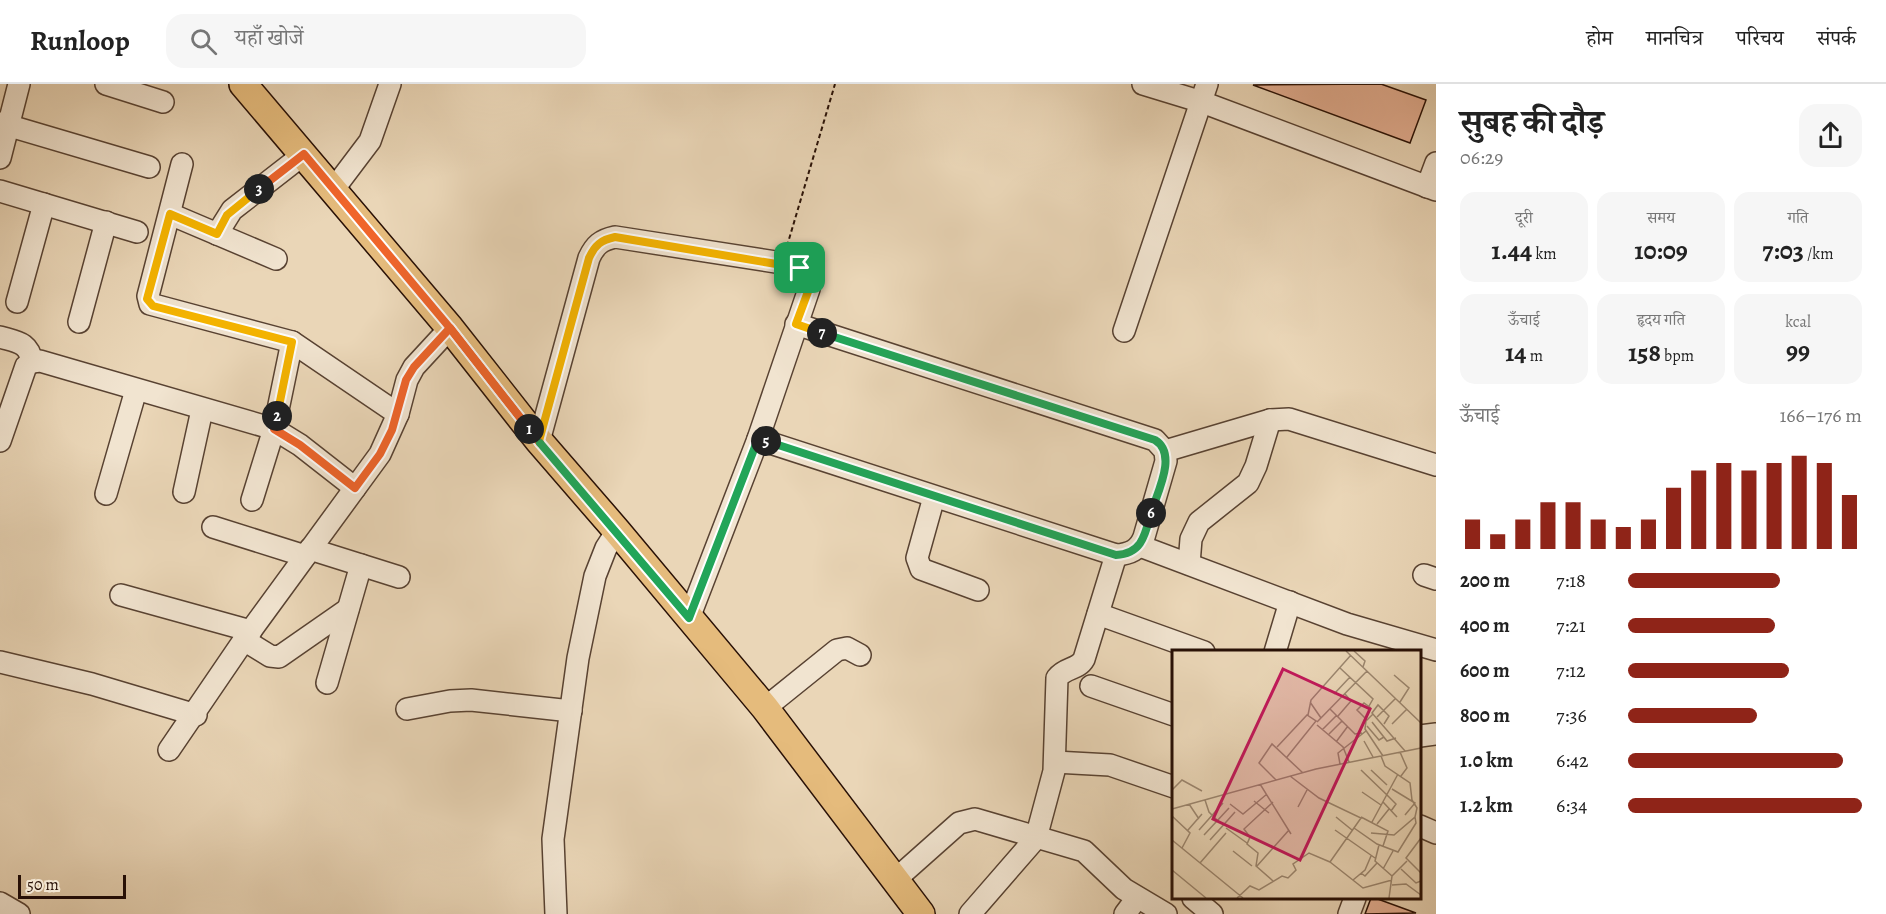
<!DOCTYPE html>
<html lang="hi">
<head>
<meta charset="utf-8">
<style>
	:root { --surface:#fff; --page:#f6f6f6; --text:#222; --muted:#767676; --line:#e0e0e0; --accent:#8f2418 }
	body { margin:0; font-family:Alegreya,"Noto Serif Devanagari",serif; background:var(--page); color:var(--text); height:100vh; display:flex; flex-direction:column; font-size:22px; white-space:nowrap }
	* { box-sizing:border-box; margin:0 }
	p { font-size:20px; color:var(--muted) }
	.icon { flex:none; width:33px; height:33px; fill:none; stroke:currentColor; stroke-width:2; stroke-linecap:round; stroke-linejoin:round }
	.map { position:relative; flex:1; overflow:hidden }
	.side { display:flex; flex-direction:column; background:var(--surface); width:450px }
	.side>* { flex:none }
	.scale { position:absolute; left:18px; bottom:15px; width:108px; box-sizing:border-box; padding-left:6px; border:3px solid #281006; border-top:0; font-size:16px; line-height:21px; white-space:nowrap; color:#281006; -webkit-text-stroke:4px #f1e4d0; paint-order:stroke }
	.pin { position:absolute; display:grid; place-items:center; width:51px; height:51px; color:#fff; margin:-26px; border-radius:12px; box-shadow:0 3px 9px #0006 }
	.km { position:absolute; width:30px; height:30px; margin:-15px; border-radius:50%; background:#222; color:#fff; font-size:16px; line-height:30px; text-align:center }
	.round { display:grid; place-items:center; flex:none; width:63px; height:63px; border-radius:18px; background:var(--page) }
	.headline { display:flex; align-items:center; justify-content:space-between; height:102px; padding:0 24px }
	h1 { font-size:33px; font-weight:700; line-height:45px }
	.figures { display:grid; grid-template-columns:repeat(3,1fr); gap:9px; height:102px; padding:6px 24px }
	.figures div { display:grid; align-content:center; border-radius:15px; background:var(--page); text-align:center }
	.figures b { font-size:26px; font-weight:700 }
	.figures small { font-size:16px; font-weight:400 }
	.figures p { font-size:16px }
	.chart { height:168px; padding:12px 24px }
	.chart p { display:flex; justify-content:space-between }
	.chart svg { width:100%; height:108px; margin-top:6px; stroke:var(--accent); stroke-width:6 }
	ul { padding:0 24px; list-style:none; font-size:20px }
	li { display:grid; grid-template-columns:96px 72px 1fr; align-items:center; height:45px }
	li i { height:15px; border-radius:8px; background:var(--accent) }
	header { display:flex; align-items:center; gap:36px; box-sizing:border-box; height:84px; padding:0 30px; background:var(--surface); border-bottom:2px solid var(--line) }
	header strong { font-size:28px }
	nav { display:flex; gap:33px; margin-inline-start:auto; font-size:21px }
	.search { width:420px; height:54px; background:var(--page); display:flex; align-items:center; gap:15px; box-sizing:border-box; padding:0 21px; border-radius:18px; color:var(--muted); font-size:22px }
	main { display:flex; flex:1; min-height:0 }
	.map>svg:first-child { display:block }
	.building { fill:#e6b195; stroke:#281006; stroke-width:1.5 }
	.lines { fill:none; stroke-linecap:round; stroke-linejoin:round }
	.minor-casing { stroke:#584232; stroke-width:24 }
	.major-casing { stroke:#281006; stroke-width:30 }
	.path { stroke:#281006; stroke-width:2; stroke-dasharray:4.5 3; stroke-linecap:butt }
	.minor { stroke:#f1e4d0; stroke-width:21 }
	.major { stroke:#e5bb7c; stroke-width:27 }
	.split-1-casing { stroke:#fff; stroke-width:12 }
	.split-2-casing { stroke:#fff; stroke-width:12 }
	.split-3-casing { stroke:#fff; stroke-width:12 }
	.split-4-casing { stroke:#fff; stroke-width:12 }
	.split-5-casing { stroke:#fff; stroke-width:12 }
	.split-6-casing { stroke:#fff; stroke-width:12 }
	.split-7-casing { stroke:#fff; stroke-width:12 }
	.split-8-casing { stroke:#fff; stroke-width:12 }
	.split-1 { stroke:#f5b400; stroke-width:8 }
	.split-2 { stroke:#f0652b; stroke-width:8 }
	.split-3 { stroke:#f5b400; stroke-width:8 }
	.split-4 { stroke:#f0652b; stroke-width:8 }
	.split-5 { stroke:#22a559; stroke-width:8 }
	.split-6 { stroke:#22a559; stroke-width:8 }
	.split-7 { stroke:#22a559; stroke-width:8 }
	.split-8 { stroke:#f5b400; stroke-width:8 }
	.inset-road { fill:none; stroke:#9c8770; stroke-width:1.5 }
	.view { fill:#c2185b; fill-opacity:0.15; stroke:#c2185b; stroke-width:3 }
	.inset-edge { fill:none; stroke:#281006; stroke-width:3 }
</style>
</head>
<body>
<header>
<strong>Runloop</strong>
<div class="search"><svg class="icon" aria-label="search" viewBox="0 0 24 24"><circle cx="10" cy="10" r="6"/><path d="M15 15l6 6"/></svg>यहाँ खोजें</div>
<nav><a>होम</a><a>मानचित्र</a><a>परिचय</a><a>संपर्क</a></nav>
</header>
<main>
<div class="map">
<svg width="1436" height="830" viewBox="0 0 1436 830">
	<rect width="100%" height="100%" fill="#ead6b7"/>
	<filter id="stains"><feTurbulence type="fractalNoise" baseFrequency=".00333" numOctaves="4"/><feColorMatrix values="0 0 0 0 .2 0 0 0 0 .09 0 0 0 0 .02 0 0 0 .5 -.17"/></filter>
	<radialGradient id="worn" r=".72"><stop offset=".6" stop-color="#630" stop-opacity="0"/><stop offset="1" stop-color="#630" stop-opacity=".3"/></radialGradient>
	<!-- building -->
	<g class="building">
		<polygon points="1381,0 1426,16 1410,59 1253,1"/>
		<polygon points="1371,814 1375,814 1416,829 1365,830"/>
	</g>
	<g class="lines">
		<defs>
			<g id="minor">
				<polyline points="106,0 163,18"/>
				<polyline points="1143,0 1202,18 1436,106"/>
				<polyline points="0,39 149,83"/>
				<polyline points="0,74 19,0"/>
				<polyline points="182,80 148,212 150,220 292,258 398,330"/>
				<polyline points="1427,103 1436,79"/>
				<polyline points="333,106 370,57 390,0"/>
				<polyline points="0,107 137,148"/>
				<polyline points="170,130 276,175"/>
				<polyline points="217,150 232,126 304,70"/>
				<polyline points="17,218 44,120"/>
				<polyline points="79,238 106,138"/>
				<polyline points="1124,247 1207,0"/>
				<path d="M 0,253 C 17,258 29,258 32,278"/>
				<path d="M 758,355 L 1116,471 C 1130,470 1139,466 1144,453 L 1166,377 L 1165,367 L 1155,356 L 796,240"/>
				<polyline points="0,357 26,282 32,278 40,277 274,345 300,361 355,404"/>
				<path d="M 539,357 L 589,174 C 595,161 601,156 615,153 L 782,179 L 800,184 L 806,189 L 809,205 L 758,355 L 689,534"/>
				<polyline points="1165,367 1270,336 1289,335 1436,381"/>
				<polyline points="184,408 202,326"/>
				<polyline points="106,410 136,306"/>
				<polyline points="934,413 917,474 921,485 978,506"/>
				<polyline points="252,416 274,345 292,258"/>
				<polyline points="213,443 305,472"/>
				<polyline points="1140,462 1347,540 1436,566"/>
				<polyline points="310,465 399,493"/>
				<polyline points="1189,480 1191,455 1199,438 1248,399 1256,382 1270,336"/>
				<polyline points="1424,491 1436,495"/>
				<polyline points="121,511 251,547"/>
				<polyline points="1098,530 1204,568"/>
				<polyline points="244,556 270,572 279,573 348,525"/>
				<polyline points="1275,568 1290,518"/>
				<polyline points="0,578 92,600 196,631"/>
				<polyline points="327,599 361,481"/>
				<polyline points="1091,602 1174,631"/>
				<polyline points="765,624 837,566 847,564 860,571"/>
				<polyline points="407,625 450,617 471,616 571,627"/>
				<polyline points="1420,652 1436,650"/>
				<polyline points="169,666 244,556 380,370 398,330 407,296 414,283 450,244"/>
				<polyline points="1055,678 1110,681 1174,703"/>
				<polyline points="1420,742 1436,749"/>
				<polyline points="896,795 959,739 975,735 1084,767 1124,805 1166,830"/>
				<polyline points="1193,814 1212,830"/>
				<polyline points="0,819 19,830"/>
				<polyline points="556,830 553,755 578,574 595,492 606,464 617,447"/>
				<path d="M 970,830 L 1036,754 L 1054,687 L 1057,594 C 1065,583 1078,586 1084,575 L 1116,471"/>
				<polyline points="1125,830 1137,814"/>
				<polyline points="1349,830 1355,814"/>
			</g>
			<polyline id="major" points="243,0 450,244 539,357 617,447 765,624 921,830"/>
		</defs>
		<!-- minor casing -->
		<use href="#minor" class="minor-casing"/>
		<!-- major casing -->
		<use href="#major" class="major-casing"/>
		<!-- path -->
		<polyline class="path" points="787,162 835,0"/>
		<!-- minor -->
		<use href="#minor" class="minor"/>
		<!-- major -->
		<use href="#major" class="major"/>
	</g>
	<g class="lines">
		<defs>
			<path id="split-1" d="M 529,345 L 539,357 L 589,174 C 595,161 601,156 615,153 L 800,184"/>
			<polyline id="split-2" points="277,332 274,345 300,361 355,404 380,370 392,346 406,296 414,283 450,244 529,345"/>
			<polyline id="split-3" points="259,105 227,131 217,150 170,130 147,215 153,222 292,258 277,332"/>
			<polyline id="split-4" points="259,105 304,70 450,244 540,359"/>
			<polyline id="split-5" points="540,359 689,534 758,355 766,357"/>
			<path id="split-6" d="M 766,357 L 1116,471 C 1142,470 1145,451 1151,429"/>
			<path id="split-7" d="M 822,249 L 1155,356 C 1178,370 1157,409 1151,429"/>
			<polyline id="split-8" points="800,184 806,189 809,205 796,240 822,249"/>
		</defs>
		<!-- split-1 casing -->
		<use href="#split-1" class="split-1-casing"/>
		<!-- split-2 casing -->
		<use href="#split-2" class="split-2-casing"/>
		<!-- split-3 casing -->
		<use href="#split-3" class="split-3-casing"/>
		<!-- split-4 casing -->
		<use href="#split-4" class="split-4-casing"/>
		<!-- split-5 casing -->
		<use href="#split-5" class="split-5-casing"/>
		<!-- split-6 casing -->
		<use href="#split-6" class="split-6-casing"/>
		<!-- split-7 casing -->
		<use href="#split-7" class="split-7-casing"/>
		<!-- split-8 casing -->
		<use href="#split-8" class="split-8-casing"/>
		<!-- split-1 -->
		<use href="#split-1" class="split-1"/>
		<!-- split-2 -->
		<use href="#split-2" class="split-2"/>
		<!-- split-3 -->
		<use href="#split-3" class="split-3"/>
		<!-- split-4 -->
		<use href="#split-4" class="split-4"/>
		<!-- split-5 -->
		<use href="#split-5" class="split-5"/>
		<!-- split-6 -->
		<use href="#split-6" class="split-6"/>
		<!-- split-7 -->
		<use href="#split-7" class="split-7"/>
		<!-- split-8 -->
		<use href="#split-8" class="split-8"/>
	</g>
	<!-- overview -->
	<g transform="translate(1172 566)">
		<rect width="249" height="249" fill="#ead6b7"/>
		<path class="inset-road" d="M 174,1 L 249,73M 182,1 L 193,11 L 191,17M 168,18 L 201,49 L 197,56M 222,25 L 237,38 L 228,52M 162,44 L 178,27M 138,52 L 149,68M 158,59 L 183,84 L 190,83M 201,64 L 194,71 L 193,79 L 211,106M 136,65 L 139,50 L 179,5M 166,66 L 179,51 L 173,44M 205,67 L 224,48M 195,70 L 185,60 L 192,53 L 199,58M 145,72 L 195,21M 200,72 L 215,91 L 224,88M 212,74 L 217,66 L 206,55 L 200,63 L 233,101M 220,74 L 235,59M 145,75 L 171,97 L 177,112M 195,76 L 207,90 L 212,87M 150,80 L 165,65M 157,84 L 170,71M 192,91 L 201,107M 164,92 L 176,76M 105,97 L 135,65 L 144,71 L 115,107M 228,102 L 235,118 L 229,126M 168,114 L 166,103 L 194,81M 189,120 L 215,145M 199,120 L 215,135M 104,130 L 87,113 L 100,94 L 131,123M 88,134 L 119,184M 220,139 L 243,153 L 233,165M 0,140 L 10,130 L 30,141M 190,142 L 209,155M 215,145 L 224,154 L 219,161M 33,150 L 37,162 L 47,172M 82,151 L 97,163M 211,152 L 225,167M 17,154 L 27,169M 58,154 L 71,164 L 95,144M 126,157 L 135,140M 0,159 L 144,119 L 249,98M 0,166 L 18,183 L 10,198M 164,167 L 180,180M 189,167 L 216,181 L 211,196M 200,172 L 226,124M 205,174 L 217,159M 54,178 L 75,193M 182,178 L 205,194 L 226,202 L 244,173 L 243,167M 16,180 L 30,164M 27,180 L 51,153M 163,180 L 203,208M 199,183 L 222,185 L 243,167 L 245,158 L 240,150 L 238,133 L 213,116 L 209,106M 32,185 L 57,158M 249,188 L 234,208 L 249,223M 0,190 L 71,248M 38,190 L 63,162M 207,195 L 203,211 L 220,226 L 217,248M 61,201 L 80,216M 158,212 L 191,238 L 220,230M 28,213 L 54,183M 85,216 L 117,180M 211,219 L 221,201M 229,219 L 244,233 L 249,231M 0,220 L 34,248M 189,223 L 193,226 L 205,213M 220,226 L 235,211M 181,230 L 193,220 L 199,206M 101,231 L 84,216 L 86,203 L 75,194 L 78,187 L 72,179 L 101,152M 220,235 L 234,234 L 249,245M 65,248 L 78,236 L 87,240 L 110,226 L 116,228 L 124,220 L 121,214 L 137,203 L 158,212 L 189,168 L 147,148 L 118,126"/>
		<path class="view" d="M 111,19 L 198,59 L 128,210 L 41,169 Z"/>
		<rect width="249" height="249" class="inset-edge"/>
	</g>
	<rect width="100%" height="100%" filter="url(#stains)"/>
	<rect width="100%" height="100%" fill="url(#worn)"/>
</svg>
<div class="scale">50 m</div>
<div class="pin" style="left:800px;top:184px;background:#1e9e55"><svg class="icon" aria-label="arrive" viewBox="0 0 24 24"><path d="M6 21V4h12l-3 4 3 4H6"/></svg></div>
<b class="km" style="left:529px;top:345px">1</b>
<b class="km" style="left:277px;top:332px">2</b>
<b class="km" style="left:259px;top:105px">3</b>
<b class="km" style="left:766px;top:357px">5</b>
<b class="km" style="left:1151px;top:429px">6</b>
<b class="km" style="left:822px;top:249px">7</b>
</div>
<section class="side">
<div class="headline"><div><h1>सुबह की दौड़</h1><p>06:29</p></div><a class="round"><svg class="icon" aria-label="share" viewBox="0 0 24 24"><path d="M12 15V3M7 8l5-5 5 5M5 13v7h14v-7"/></svg></a></div>
<div class="figures">
<div><p>दूरी</p><b>1.44<small> km</small></b></div>
<div><p>समय</p><b>10:09</b></div>
<div><p>गति</p><b>7:03<small> /km</small></b></div>
</div>
<div class="figures">
<div><p>ऊँचाई</p><b>14<small> m</small></b></div>
<div><p>हृदय गति</p><b>158<small> bpm</small></b></div>
<div><p>kcal</p><b>99</b></div>
</div>
<div class="chart"><p><span>ऊँचाई</span>166–176 m</p>
<svg viewBox="0 0 160 44" preserveAspectRatio="none"><path d="M5 44V32M15 44V38M25 44V32M35 44V25M45 44V25M55 44V32M65 44V35M75 44V32M85 44V19M95 44V12M105 44V9M115 44V12M125 44V9M135 44V6M145 44V9M155 44V22"/></svg>
</div>
<ul>
<li><b>200 m</b>7:18<i style="width:65%"></i></li>
<li><b>400 m</b>7:21<i style="width:63%"></i></li>
<li><b>600 m</b>7:12<i style="width:69%"></i></li>
<li><b>800 m</b>7:36<i style="width:55%"></i></li>
<li><b>1.0 km</b>6:42<i style="width:92%"></i></li>
<li><b>1.2 km</b>6:34<i style="width:100%"></i></li>
</ul>
</section>
</main>
</body>
</html>
